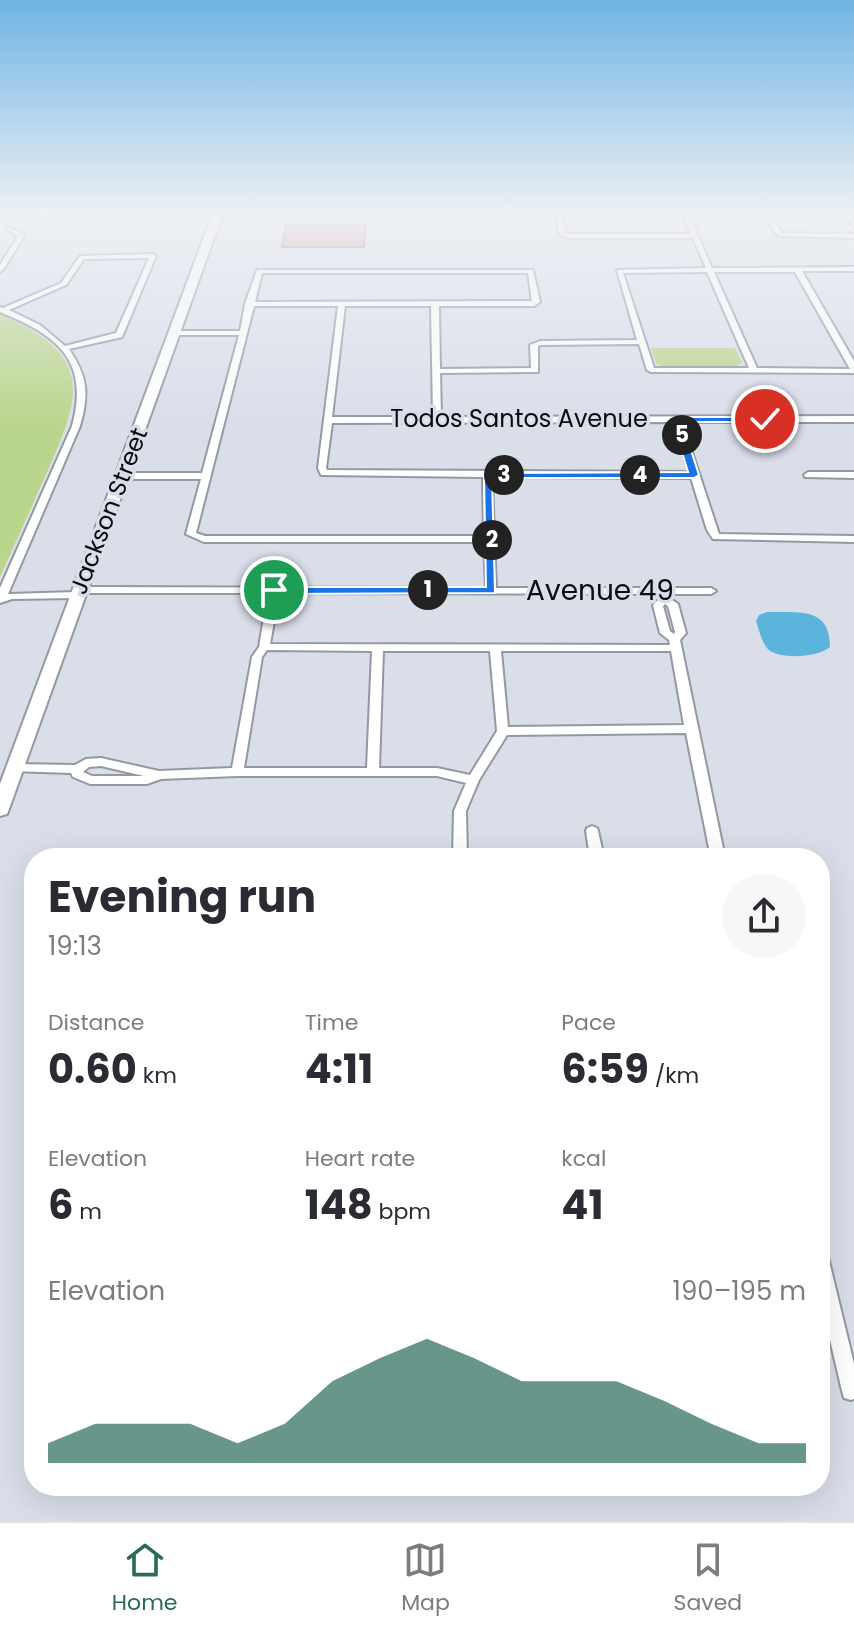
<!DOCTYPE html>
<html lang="en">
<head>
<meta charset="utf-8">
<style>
	:root { --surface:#fff; --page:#f7f7f7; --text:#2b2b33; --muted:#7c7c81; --line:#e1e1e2; --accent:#2b6b5a }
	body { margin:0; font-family:Poppins,sans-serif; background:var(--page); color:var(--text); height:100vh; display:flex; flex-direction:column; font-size:30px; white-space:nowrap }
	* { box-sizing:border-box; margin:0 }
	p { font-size:26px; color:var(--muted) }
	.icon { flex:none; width:44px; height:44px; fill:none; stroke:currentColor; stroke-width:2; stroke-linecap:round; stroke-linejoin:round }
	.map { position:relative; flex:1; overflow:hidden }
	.details { position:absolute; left:24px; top:848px; width:806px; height:648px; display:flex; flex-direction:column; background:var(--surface); border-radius:32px; box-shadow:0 8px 32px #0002 }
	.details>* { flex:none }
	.pin { position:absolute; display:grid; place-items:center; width:68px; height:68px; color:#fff; margin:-34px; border:4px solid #fff; border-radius:50%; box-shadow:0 2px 8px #0007 }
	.km { position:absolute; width:40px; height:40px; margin:-20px; border-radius:50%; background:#222; color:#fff; font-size:22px; line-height:40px; text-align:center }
	.round { display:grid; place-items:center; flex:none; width:84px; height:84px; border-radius:42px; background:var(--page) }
	.head { display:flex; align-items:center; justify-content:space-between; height:136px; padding:0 24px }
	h1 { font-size:44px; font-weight:700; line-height:60px }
	.figures { display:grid; grid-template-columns:repeat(3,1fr); gap:12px; height:136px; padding:8px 24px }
	.figures div { display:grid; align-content:center }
	.figures b { font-size:40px; font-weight:700 }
	.figures small { font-size:22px; font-weight:400 }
	.figures p { font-size:22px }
	.chart { height:224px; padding:16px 24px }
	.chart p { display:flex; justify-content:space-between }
	.chart svg { width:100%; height:144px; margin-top:8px; fill:var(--accent); opacity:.7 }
	.menu { display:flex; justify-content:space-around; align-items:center; height:112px; border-top:2px solid var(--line); background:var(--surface); font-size:22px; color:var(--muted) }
	.menu a { display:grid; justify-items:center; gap:4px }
	.menu .current { color:var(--accent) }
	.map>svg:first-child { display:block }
	.green { fill:#bad58c }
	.water { fill:#5ab4db }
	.building { fill:#de8b89; stroke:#706564; stroke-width:2 }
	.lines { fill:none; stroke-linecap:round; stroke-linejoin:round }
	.street-casing { stroke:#9498a1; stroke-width:4 }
	.secondary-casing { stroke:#9498a1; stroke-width:4 }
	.street { fill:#fff; fill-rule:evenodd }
	.secondary { fill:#fff; fill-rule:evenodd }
	.route { fill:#1a73e8; stroke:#fff; stroke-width:2 }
	.labels { text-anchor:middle; stroke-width:7; stroke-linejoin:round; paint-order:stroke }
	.far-street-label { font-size:24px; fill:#0b0c0f; stroke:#dadee9 }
	.street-label { font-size:28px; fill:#0b0c0f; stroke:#dadee9 }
</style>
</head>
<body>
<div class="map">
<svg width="854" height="1521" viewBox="0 0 854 1521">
	<rect width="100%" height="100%" fill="#dadee9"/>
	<!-- green -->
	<g class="green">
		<path d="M 0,314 C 91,355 84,389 48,470 C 32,506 16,541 0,577 Z"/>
		<polygon points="651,348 735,348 742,363 736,366 662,366 656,363"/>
	</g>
	<!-- water -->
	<path class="water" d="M 767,612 C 798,613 830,606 830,647 C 819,657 782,660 769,650 C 762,644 759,630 756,621 L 759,615 Z"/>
	<!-- building -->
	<polygon class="building" points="286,225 366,225 364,247 282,247"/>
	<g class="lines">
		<defs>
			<g id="street">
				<polygon points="0,213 45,213 65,220 62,222 38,215 0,215"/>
				<path d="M 555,213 L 561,213 L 566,233 L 569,234 L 691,234 L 682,213 L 688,213 L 712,268 L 854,267 L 854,271 L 802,271 L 854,361 L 854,373 L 651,372 L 647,370 L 639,344 L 541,345 L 538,346 L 538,372 L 440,373 L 441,417 L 854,416 L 854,422 L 682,422 L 719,534 L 854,536 L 854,542 L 713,539 L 707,530 L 691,478 L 492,477 L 494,537 L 497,539 L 494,541 L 496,588 L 711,588 L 716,591 L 711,594 L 667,594 L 669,598 L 678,604 L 686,633 L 680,640 L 725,858 L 711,858 L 686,733 L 507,735 L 479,780 L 466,811 L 467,858 L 453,858 L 454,811 L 466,783 L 437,776 L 237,776 L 161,779 L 147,784 L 90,784 L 73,777 L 71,773 L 11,771 L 9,768 L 15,764 L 75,765 L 86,759 L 101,758 L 159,771 L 232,768 L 252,657 L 259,647 L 268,593 L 81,593 L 81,597 L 77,598 L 12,599 L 0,603 L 0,588 L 72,426 C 90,360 57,335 0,312 L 0,307 L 3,308 L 61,283 L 80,256 L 153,254 L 156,256 L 122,337 L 69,349 C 88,377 89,394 80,426 L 8,594 L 76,592 L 76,588 L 80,587 L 486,588 L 484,542 L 204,542 L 186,534 L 201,479 L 123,479 L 118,476 L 123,473 L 202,473 L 239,335 L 175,335 L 171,333 L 175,331 L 240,331 L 245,304 L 257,270 L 533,270 L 540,302 L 534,306 L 439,306 L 440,369 L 531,368 L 530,345 L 540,341 L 637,340 L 617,270 L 706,268 L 693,238 L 568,238 L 560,234 ZM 149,258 L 116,333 L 65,346 L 40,325 L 9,310 L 66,285 L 84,259 ZM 707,272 L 749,368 L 654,368 L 623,273 ZM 714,272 L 795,272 L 850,369 L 757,368 ZM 262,273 L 528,273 L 532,301 L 255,302 ZM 254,306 L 338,306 L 318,468 L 321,475 L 483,477 L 484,536 L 205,536 L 196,533 ZM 345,306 L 431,306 L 433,417 L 332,417 ZM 674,422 L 689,472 L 327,470 L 326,468 L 332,423 ZM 279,593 L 659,594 L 659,599 L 653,605 L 660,633 L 669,640 L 670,645 L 270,644 ZM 665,604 L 668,606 L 675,632 L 674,634 L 670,631 L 663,606 ZM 267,650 L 372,651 L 367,768 L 244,768 L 262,657 ZM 383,651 L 490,651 L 497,731 L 470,775 L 437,768 L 379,768 ZM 501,651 L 671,651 L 684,725 L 508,727 ZM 101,766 L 144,776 L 92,776 L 83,772 L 89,767 Z"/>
				<polygon points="762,213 768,213 782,233 854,234 854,238 778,236"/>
				<polygon points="842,213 848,213 854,221 854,227"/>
				<polygon points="9,227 25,235 3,270 0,272 0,265 18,236 7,230 7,228"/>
				<polygon points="808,472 854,472 854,478 805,477 804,475"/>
				<polygon points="592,826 597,828 598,831 604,858 590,858 586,831 587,828"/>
				<polygon points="820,1253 826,1255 829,1261 854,1364 854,1399 851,1400 844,1398 842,1391 825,1318 820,1318"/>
			</g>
			<polygon id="secondary" points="213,213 223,213 9,809 7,814 0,816 0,784"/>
		</defs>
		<!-- street casing -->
		<use href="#street" class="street-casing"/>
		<!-- secondary casing -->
		<use href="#secondary" class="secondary-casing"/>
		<!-- street -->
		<use href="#street" class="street"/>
		<!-- secondary -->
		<use href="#secondary" class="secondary"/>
	</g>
	<!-- sky -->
	<linearGradient id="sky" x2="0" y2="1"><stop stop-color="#6fb4e3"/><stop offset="0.5" stop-color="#eef0f5"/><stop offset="1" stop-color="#eef0f5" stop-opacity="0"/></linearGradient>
	<rect width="854" height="426" fill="url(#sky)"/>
	<!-- route -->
	<polygon class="route" points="677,417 765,417 770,419 765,422 682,422 699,475 694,478 492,478 495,593 274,594 268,590 274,587 486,587 484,473 688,472 672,419"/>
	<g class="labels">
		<!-- far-street labels -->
		<g class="far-street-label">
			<text x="519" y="427">Todos Santos Avenue</text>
			<text transform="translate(109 511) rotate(-69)" y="8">Jackson Street</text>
		</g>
		<!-- street labels -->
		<g class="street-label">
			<text x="600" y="600">Avenue 49</text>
		</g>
	</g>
</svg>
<div class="pin" style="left:274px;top:590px;background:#1e9e55"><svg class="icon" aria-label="arrive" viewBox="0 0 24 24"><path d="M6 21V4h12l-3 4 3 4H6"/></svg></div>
<div class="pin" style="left:765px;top:419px;background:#d93025"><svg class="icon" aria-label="check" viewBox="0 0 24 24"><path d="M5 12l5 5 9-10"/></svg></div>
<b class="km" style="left:428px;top:590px">1</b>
<b class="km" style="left:492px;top:540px">2</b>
<b class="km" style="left:504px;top:475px">3</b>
<b class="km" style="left:640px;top:475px">4</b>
<b class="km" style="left:682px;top:435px">5</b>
<section class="details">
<div class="head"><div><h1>Evening run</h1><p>19:13</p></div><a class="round"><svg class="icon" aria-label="share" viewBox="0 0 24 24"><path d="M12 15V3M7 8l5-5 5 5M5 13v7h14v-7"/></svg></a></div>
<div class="figures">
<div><p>Distance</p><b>0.60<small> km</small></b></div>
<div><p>Time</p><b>4:11</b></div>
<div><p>Pace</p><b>6:59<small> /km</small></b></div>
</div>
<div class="figures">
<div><p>Elevation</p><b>6<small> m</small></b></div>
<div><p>Heart rate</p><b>148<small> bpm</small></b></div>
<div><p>kcal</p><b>41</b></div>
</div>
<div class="chart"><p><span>Elevation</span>190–195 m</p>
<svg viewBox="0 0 160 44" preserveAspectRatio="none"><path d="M0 44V38L10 32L20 32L30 32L40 38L50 32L60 19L70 12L80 6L90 12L100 19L110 19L120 19L130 25L140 32L150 38L160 38V44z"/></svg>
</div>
</section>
</div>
<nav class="menu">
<a class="current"><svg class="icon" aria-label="home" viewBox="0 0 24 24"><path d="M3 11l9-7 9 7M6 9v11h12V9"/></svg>Home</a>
<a><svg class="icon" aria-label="map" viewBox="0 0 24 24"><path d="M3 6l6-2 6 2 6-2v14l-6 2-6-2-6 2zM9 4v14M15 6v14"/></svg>Map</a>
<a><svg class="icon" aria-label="saved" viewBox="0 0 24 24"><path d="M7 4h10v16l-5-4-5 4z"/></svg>Saved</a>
</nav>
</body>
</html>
